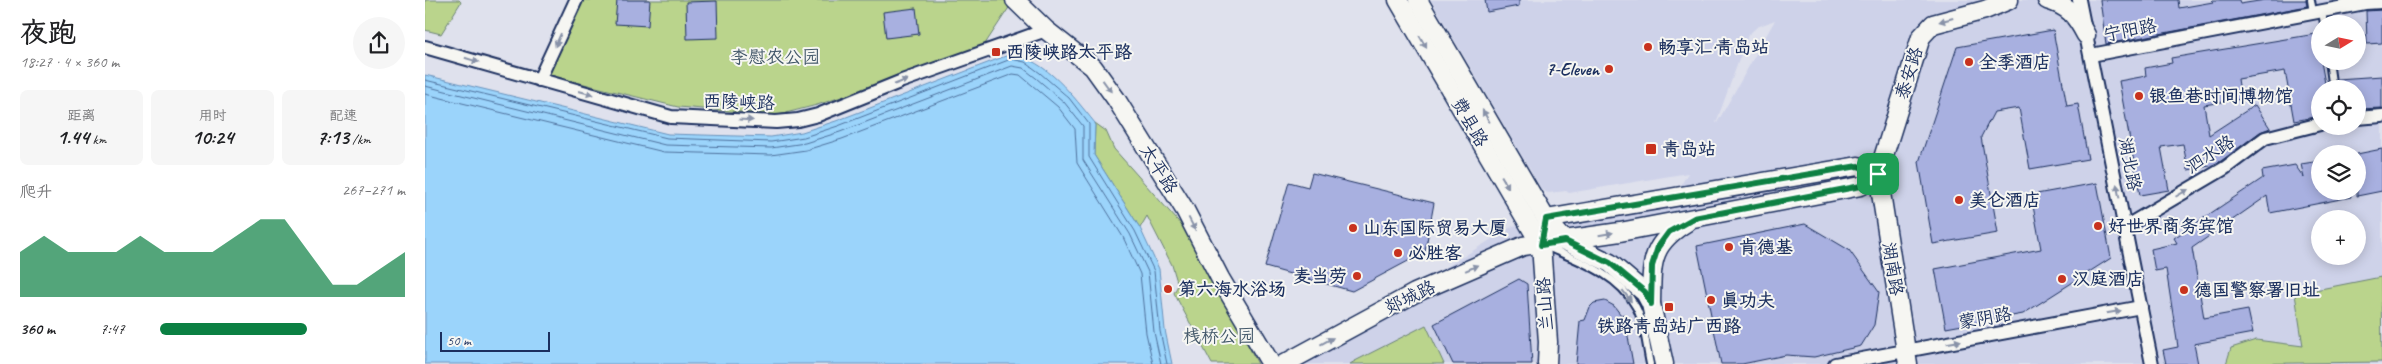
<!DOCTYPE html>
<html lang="zh">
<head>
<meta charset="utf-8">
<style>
	:root { --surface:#fff; --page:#f6f6f6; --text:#202124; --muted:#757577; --accent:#0b8043 }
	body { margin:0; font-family:Caveat,"LXGW WenKai TC",sans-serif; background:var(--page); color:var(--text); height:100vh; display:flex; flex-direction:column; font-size:19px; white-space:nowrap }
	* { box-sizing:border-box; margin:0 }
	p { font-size:16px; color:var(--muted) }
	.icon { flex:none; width:28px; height:28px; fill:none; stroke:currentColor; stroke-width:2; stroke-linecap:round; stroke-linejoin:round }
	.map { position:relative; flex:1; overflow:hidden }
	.side { display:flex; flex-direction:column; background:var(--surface); width:425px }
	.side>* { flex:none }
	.needle { width:32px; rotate:80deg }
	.controls { position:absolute; left:1886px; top:15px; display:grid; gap:10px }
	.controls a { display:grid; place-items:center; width:55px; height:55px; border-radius:50%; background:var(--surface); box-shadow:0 2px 12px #0003; font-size:25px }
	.scale { position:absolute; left:15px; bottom:12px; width:110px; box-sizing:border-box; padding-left:5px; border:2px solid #1b2f5e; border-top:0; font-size:14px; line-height:18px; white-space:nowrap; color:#1b2f5e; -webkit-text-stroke:4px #f6f6f2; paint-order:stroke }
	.pin { position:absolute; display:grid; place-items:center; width:42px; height:42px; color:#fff; margin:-21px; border-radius:10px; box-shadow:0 2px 8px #0006 }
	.round { display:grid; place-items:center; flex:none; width:52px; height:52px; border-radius:26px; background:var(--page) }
	.head { display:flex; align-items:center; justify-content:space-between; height:85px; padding:0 20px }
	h1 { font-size:28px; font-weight:700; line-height:38px }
	.figures { display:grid; grid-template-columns:repeat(3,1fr); gap:8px; height:85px; padding:5px 20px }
	.figures div { display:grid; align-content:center; border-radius:8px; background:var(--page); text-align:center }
	.figures b { font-size:21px; font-weight:700 }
	.figures small { font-size:14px; font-weight:400 }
	.figures p { font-size:14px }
	.chart { height:140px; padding:10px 20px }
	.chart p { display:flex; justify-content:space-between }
	.chart svg { width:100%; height:90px; margin-top:5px; fill:var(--accent); opacity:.7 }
	ul { padding:0 20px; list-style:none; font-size:16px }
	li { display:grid; grid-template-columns:80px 60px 1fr; align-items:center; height:38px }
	li i { height:12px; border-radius:6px; background:var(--accent) }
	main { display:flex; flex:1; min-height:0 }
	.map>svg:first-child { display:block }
	.built { fill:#ced2e9; fill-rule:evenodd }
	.green { fill:#bad48c; stroke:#6a8275 }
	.water { fill:#9bd4fb; stroke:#6892bc }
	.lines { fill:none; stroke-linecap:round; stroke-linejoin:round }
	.shore { stroke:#4e719d; stroke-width:1 }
	.building { fill:#a8b0e0; stroke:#1b2f5e }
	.lane-casing { stroke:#1b2f5e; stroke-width:10 }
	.street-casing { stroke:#1b2f5e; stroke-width:16 }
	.secondary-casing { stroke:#1b2f5e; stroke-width:21 }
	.lane { stroke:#f6f6f2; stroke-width:6 }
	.street { stroke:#f6f6f2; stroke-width:12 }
	.secondary { stroke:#f6f6f2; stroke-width:18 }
	.oneway { fill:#8892a8 }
	.route-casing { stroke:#fff; stroke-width:10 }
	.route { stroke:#0b8043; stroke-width:6 }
	.poi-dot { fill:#c8321e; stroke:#f6f6f2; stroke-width:2 }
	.labels { text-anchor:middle; stroke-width:4; stroke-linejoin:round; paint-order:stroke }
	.street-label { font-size:18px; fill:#1b2f5e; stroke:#f6f6f2 }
	.poi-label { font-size:18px; font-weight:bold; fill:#1b2f5e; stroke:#f6f6f2; text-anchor:start }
	.park-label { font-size:18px; fill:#43586a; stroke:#f6f6f2 }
</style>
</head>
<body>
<main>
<section class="side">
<div class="head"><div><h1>夜跑</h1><p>18:27 · 4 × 360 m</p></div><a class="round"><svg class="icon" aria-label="share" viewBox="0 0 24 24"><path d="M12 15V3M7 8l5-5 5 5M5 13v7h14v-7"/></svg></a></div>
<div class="figures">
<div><p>距离</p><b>1.44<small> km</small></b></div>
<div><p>用时</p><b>10:24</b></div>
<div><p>配速</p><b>7:13<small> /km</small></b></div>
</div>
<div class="chart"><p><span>爬升</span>267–271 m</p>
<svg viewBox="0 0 160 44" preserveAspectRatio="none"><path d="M0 44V22L10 14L20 22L30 22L40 22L50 14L60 22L70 22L80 22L90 14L100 6L110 6L120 22L130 38L140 38L150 30L160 22V44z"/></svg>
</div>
<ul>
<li><b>360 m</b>7:47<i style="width:60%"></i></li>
</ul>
</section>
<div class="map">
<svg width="1957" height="364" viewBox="0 0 1957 364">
	<rect width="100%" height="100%" fill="#dfe1ed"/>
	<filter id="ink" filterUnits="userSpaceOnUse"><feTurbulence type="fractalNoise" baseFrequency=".02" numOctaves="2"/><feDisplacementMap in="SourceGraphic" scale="10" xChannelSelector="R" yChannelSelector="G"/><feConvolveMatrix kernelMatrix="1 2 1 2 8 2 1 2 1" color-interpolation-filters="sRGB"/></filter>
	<g filter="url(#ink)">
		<!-- built -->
		<path class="built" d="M 1006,0 L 1957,0 L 1957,364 L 869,364 L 869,361 L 1088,226 L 1252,192 L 1263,173 L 1144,193 L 1141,191 L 1123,193 L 1117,190 ZM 1350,20 L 1292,123 L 1291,123 L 1323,35 L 1332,27 ZM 1895,24 L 1932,24 L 1932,61 L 1895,61 ZM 1895,89 L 1932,89 L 1932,126 L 1895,126 ZM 1895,154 L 1932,154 L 1932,191 L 1895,191 ZM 1895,219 L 1932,219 L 1932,256 L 1895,256 Z"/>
		<!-- green -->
		<g class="green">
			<polygon points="0,0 34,0 36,2 16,34 0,30"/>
			<polygon points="151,0 589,0 560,44 529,60 392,105 353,115 253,107 118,74"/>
			<polygon points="670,123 681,131 689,149 760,229 833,364 787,364 749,293 753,285 747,265 722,216 715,228 669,155"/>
			<polygon points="1956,277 1957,362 1801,364 1806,348 1831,340 1878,346 1870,294"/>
			<polygon points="1001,325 1019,364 925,364 930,361"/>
		</g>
		<!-- water -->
		<path class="water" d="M 586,54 C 622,60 648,96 670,123 L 669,155 L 715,228 L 734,269 L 740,330 L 747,364 L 0,364 L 0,75 L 243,134 L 346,137 L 377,132 L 411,121 Z"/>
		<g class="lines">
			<!-- shore -->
			<g class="shore">
				<polyline points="0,80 242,138 346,142 379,137 413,126 586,59 600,62 615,73 644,98 664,124 664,157 710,231 729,271 735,331 742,364"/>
				<polyline points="0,86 240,145 346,148 380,143 415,132 587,66 598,68 611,78 639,102 658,126 658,160 705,234 723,272 729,332 736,364"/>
				<polyline points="0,94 239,152 346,155 381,150 417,139 588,74 595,75 633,107 650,129 652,163 698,237 715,274 721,333 728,364"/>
			</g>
		</g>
		<!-- building -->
		<g class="building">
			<polygon points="192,0 225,0 223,26 190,24"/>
			<polygon points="1060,0 1094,0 1094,6 1062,12"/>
			<polygon points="1675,0 1753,0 1754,8 1788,2 1787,0 1814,0 1815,4 1840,0 1881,0 1882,6 1681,44"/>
			<polygon points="292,1 293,38 262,39 261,2"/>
			<polygon points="491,8 494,34 461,38 458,12"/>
			<polygon points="1957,10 1957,43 1942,44 1941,11"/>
			<polygon points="1628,30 1642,106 1653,104 1663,159 1605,169 1594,108 1569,112 1556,137 1573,233 1508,244 1494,162 1532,47"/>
			<polygon points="1891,34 1901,89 1895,89 1895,116 1869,121 1860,71 1813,79 1816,99 1779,105 1784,135 1830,105 1845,128 1835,132 1796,161 1785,166 1763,170 1758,144 1736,147 1744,190 1715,195 1694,81 1721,76 1720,68 1747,63 1746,58"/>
			<polygon points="1957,76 1957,108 1932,109 1932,89 1913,89 1912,79"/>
			<polygon points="1957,149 1957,191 1932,196 1932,154"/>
			<polygon points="1895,161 1895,191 1925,191 1926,197 1845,213 1842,196 1767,248 1779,318 1823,310 1828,333 1769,344 1773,364 1741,364 1738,350 1753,347 1741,269 1730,271 1726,249 1752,243 1749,238 1838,178 1837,171 1870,165 1879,178 1876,164"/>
			<polygon points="887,173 1009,203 1000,252 927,291 840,267 864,182 883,187"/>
			<polygon points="1672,183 1686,258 1598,314 1521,328 1510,269 1616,249 1606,195"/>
			<polygon points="1380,224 1424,250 1454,292 1449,325 1436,346 1389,357 1361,355 1317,364 1296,364 1272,246"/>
			<polygon points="1094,279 1102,284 1107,364 1028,364 1009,324"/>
			<polygon points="1180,301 1189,306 1196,315 1199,314 1208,364 1151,364 1155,321 1160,320 1165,307 1169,303"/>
		</g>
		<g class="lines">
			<defs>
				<g id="lane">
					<polyline points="1886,0 1888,13"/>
					<polyline points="1897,11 1899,24"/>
					<polyline points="1904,61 1908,89"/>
					<path d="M 1122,247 C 1154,261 1193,274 1211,307 C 1220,324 1221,346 1225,364"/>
				</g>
				<g id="street">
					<polyline points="1654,0 1727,364"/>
					<polyline points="0,47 246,117 351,122 373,120 393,115 477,81 621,30"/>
					<polyline points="1666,55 1940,3 1957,2"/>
					<polyline points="114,80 151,0"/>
					<polyline points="1932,118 1957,116"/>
					<polyline points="1700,227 1800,168 1840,138 1895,124"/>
					<polyline points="1410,364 1716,307"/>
				</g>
				<g id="secondary">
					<polyline points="590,0 621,30 668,67 691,99 760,210 795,278 846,364"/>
					<polyline points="973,0 1116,245"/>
					<polyline points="993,0 1121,219 1140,241 1185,263 1220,293 1226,304 1239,364"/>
					<path d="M 1622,0 C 1644,6 1651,16 1661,35"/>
					<polyline points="1453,174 1483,364"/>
					<polyline points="1121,219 1433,166 1453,174"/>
					<polyline points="1118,234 1116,245 1123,342 1122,364"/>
					<path d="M 1226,304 C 1227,263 1224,245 1262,222"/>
					<polyline points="859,364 990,293 1098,246 1195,232 1436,186 1453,174 1496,37 1508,24 1560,10 1584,0"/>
				</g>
			</defs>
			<!-- lane casing -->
			<use href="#lane" class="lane-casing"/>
			<!-- street casing -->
			<use href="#street" class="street-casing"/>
			<!-- secondary casing -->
			<use href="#secondary" class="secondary-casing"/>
			<!-- lane -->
			<use href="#lane" class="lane"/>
			<!-- street -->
			<use href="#street" class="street"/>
			<!-- secondary -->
			<use href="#secondary" class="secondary"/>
		</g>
		<!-- one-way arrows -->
		<defs><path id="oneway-solid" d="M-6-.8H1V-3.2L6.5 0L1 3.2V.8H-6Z" transform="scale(1.25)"/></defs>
		<g class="oneway">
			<use href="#oneway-solid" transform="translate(1521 20) rotate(165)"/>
			<use href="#oneway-solid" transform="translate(133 40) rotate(114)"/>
			<use href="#oneway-solid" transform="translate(998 42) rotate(60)"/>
			<use href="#oneway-solid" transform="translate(47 60) rotate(17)"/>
			<use href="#oneway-solid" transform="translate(476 82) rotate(-21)"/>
			<use href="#oneway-solid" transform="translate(682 86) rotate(54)"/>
			<use href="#oneway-solid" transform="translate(161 93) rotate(15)"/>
			<use href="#oneway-solid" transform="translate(1061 116) rotate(-120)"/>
			<use href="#oneway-solid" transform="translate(321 120) rotate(3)"/>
			<use href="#oneway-solid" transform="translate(1080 182) rotate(60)"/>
			<use href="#oneway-solid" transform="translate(1693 191) rotate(-101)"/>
			<use href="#oneway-solid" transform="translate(1757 193) rotate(-30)"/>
			<use href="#oneway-solid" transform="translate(767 224) rotate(62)"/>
			<use href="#oneway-solid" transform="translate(1181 234) rotate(-10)"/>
			<use href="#oneway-solid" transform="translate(1047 268) rotate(-23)"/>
			<use href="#oneway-solid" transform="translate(1202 296) rotate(52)"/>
			<use href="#oneway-solid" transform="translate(1689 312) rotate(-10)"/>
			<use href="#oneway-solid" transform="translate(902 341) rotate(-28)"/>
			<use href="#oneway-solid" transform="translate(1529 342) rotate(-10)"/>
		</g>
	</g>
	<g class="lines" filter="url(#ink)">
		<defs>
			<polygon id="route" points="1433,166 1453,174 1436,186 1269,218 1244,232 1233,247 1227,266 1226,304 1220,292 1185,263 1140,241 1116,245 1121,219"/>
		</defs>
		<!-- route casing -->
		<use href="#route" class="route-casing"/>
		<!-- route -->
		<use href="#route" class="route"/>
	</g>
	<!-- markers -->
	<g class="poi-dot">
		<circle cx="1223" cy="47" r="5"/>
		<rect x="566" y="47" width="10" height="10" rx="2.5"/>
		<circle cx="1544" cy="62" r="5"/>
		<circle cx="1184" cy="69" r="5"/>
		<circle cx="1714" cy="96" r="5"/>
		<rect x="1220" y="143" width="12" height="12" rx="2.5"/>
		<circle cx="1534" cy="200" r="5"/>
		<circle cx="1673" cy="226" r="5"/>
		<circle cx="928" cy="228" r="5"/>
		<circle cx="1304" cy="247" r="5"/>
		<circle cx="973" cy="253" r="5"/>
		<circle cx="932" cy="276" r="5"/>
		<circle cx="1637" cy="279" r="5"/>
		<circle cx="743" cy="289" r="5"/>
		<circle cx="1759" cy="290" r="5"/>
		<circle cx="1286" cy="300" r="5"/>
		<rect x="1239" y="302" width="10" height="10" rx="2.5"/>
	</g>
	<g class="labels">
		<!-- street labels -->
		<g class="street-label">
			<text transform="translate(1705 30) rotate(-11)" y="6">宁阳路</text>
			<text transform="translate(1484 73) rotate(-73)" y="6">泰安路</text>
			<text transform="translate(314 102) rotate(2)" y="6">西陵峡路</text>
			<text transform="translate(1045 122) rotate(60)" y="6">费县路</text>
			<text transform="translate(1785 154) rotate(-33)" y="6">泗水路</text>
			<text transform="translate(1705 164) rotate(79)" y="6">湖北路</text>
			<text transform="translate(734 169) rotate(58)" y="6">太平路</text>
			<text transform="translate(1468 269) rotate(81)" y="6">湖南路</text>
			<text transform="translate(985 297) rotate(-26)" y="6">郯城路</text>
			<text transform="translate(1120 304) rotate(-94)" y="6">兰山路</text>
			<text transform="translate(1560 318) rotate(-10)" y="6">蒙阴路</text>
		</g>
		<!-- poi labels -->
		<g class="poi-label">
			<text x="1233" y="53">畅享汇·青岛站</text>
			<text x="581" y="58">西陵峡路太平路</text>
			<text x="1554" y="68">全季酒店</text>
			<text x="1174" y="75" text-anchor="end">7-Eleven</text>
			<text x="1724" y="102">银鱼巷时间博物馆</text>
			<text x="1237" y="155">青岛站</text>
			<text x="1544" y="206">美仑酒店</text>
			<text x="1683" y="232">好世界商务宾馆</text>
			<text x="938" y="234">山东国际贸易大厦</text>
			<text x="1314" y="253">肯德基</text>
			<text x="983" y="259">必胜客</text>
			<text x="922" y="282" text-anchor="end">麦当劳</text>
			<text x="1647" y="285">汉庭酒店</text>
			<text x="753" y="295">第六海水浴场</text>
			<text x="1769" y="296">德国警察署旧址</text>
			<text x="1296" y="306">真功夫</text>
			<text x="1244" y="332" text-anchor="middle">铁路青岛站广西路</text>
		</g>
		<!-- park labels -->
		<g class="park-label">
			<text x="350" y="63">李慰农公园</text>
			<text x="794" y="342">栈桥公园</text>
		</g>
	</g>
</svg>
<div class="controls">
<a><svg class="needle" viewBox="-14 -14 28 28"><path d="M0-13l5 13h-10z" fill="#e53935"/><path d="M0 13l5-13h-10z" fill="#757577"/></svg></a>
<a><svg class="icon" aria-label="locate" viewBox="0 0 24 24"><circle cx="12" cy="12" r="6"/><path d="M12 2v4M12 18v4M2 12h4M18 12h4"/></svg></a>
<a><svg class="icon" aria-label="layers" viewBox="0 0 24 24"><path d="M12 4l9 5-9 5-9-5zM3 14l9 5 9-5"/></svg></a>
<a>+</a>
</div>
<div class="scale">50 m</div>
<div class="pin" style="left:1453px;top:174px;background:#1e9e55"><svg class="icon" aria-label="arrive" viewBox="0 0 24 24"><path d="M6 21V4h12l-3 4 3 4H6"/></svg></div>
</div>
</main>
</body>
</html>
